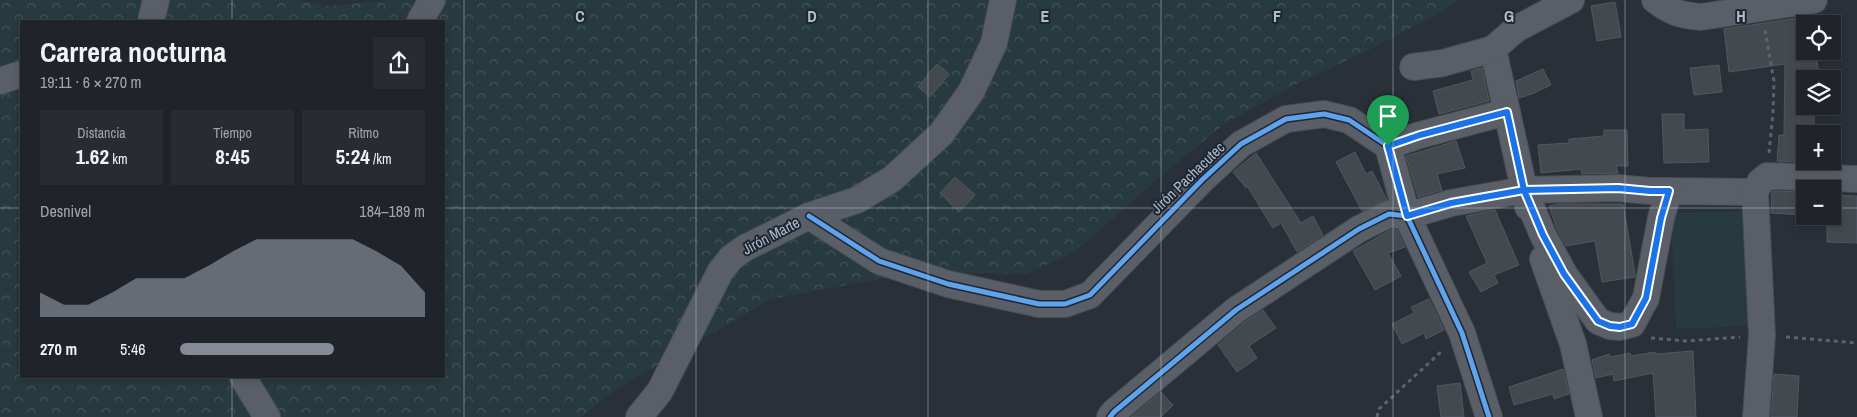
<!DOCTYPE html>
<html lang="es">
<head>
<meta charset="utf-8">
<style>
	:root { --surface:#20242a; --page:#282c32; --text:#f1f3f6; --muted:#a2a4a8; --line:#3d4147; --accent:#848b96 }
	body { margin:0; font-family:"Archivo Narrow",sans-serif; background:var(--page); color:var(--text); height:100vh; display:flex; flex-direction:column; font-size:19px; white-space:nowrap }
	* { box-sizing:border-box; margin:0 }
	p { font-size:16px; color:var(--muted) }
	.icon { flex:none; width:28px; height:28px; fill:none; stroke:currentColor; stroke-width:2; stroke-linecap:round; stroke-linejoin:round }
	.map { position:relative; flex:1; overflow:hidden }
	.side { position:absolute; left:20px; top:20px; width:425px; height:358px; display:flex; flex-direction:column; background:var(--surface); border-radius:0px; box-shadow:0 2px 8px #0003,0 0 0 1px var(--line) }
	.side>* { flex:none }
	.fabs { position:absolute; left:1796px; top:15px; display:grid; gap:10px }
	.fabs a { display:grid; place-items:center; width:45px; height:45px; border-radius:0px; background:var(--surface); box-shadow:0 2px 8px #0003,0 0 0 1px var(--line); font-size:25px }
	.pin { position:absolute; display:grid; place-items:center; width:42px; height:42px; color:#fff; margin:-51px -21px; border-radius:50% 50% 50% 0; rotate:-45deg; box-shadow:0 0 5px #0007 }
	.pin .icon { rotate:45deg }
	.round { display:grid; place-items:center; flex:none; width:52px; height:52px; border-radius:0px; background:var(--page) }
	.overview { display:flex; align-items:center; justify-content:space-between; height:85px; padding:0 20px }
	h1 { font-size:28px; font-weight:700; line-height:38px }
	.figures { display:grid; grid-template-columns:repeat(3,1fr); gap:8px; height:85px; padding:5px 20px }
	.figures div { display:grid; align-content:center; border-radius:0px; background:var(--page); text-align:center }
	.figures b { font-size:21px; font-weight:700 }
	.figures small { font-size:14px; font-weight:400 }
	.figures p { font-size:14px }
	.chart { height:140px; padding:10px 20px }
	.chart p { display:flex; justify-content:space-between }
	.chart svg { width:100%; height:90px; margin-top:5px; fill:var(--accent); opacity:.7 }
	ul { padding:0 20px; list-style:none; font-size:16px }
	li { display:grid; grid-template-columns:80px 60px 1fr; align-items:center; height:38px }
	li i { height:12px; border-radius:6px; background:var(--accent) }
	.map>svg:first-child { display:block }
	.forest { fill:url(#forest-crowns); fill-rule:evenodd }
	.garden { fill:#273a3e }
	.building { fill:#444950; stroke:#52575f }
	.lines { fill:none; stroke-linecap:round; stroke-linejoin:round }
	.minor-casing { stroke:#484c53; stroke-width:28 }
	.path { stroke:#5d636a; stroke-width:3; stroke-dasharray:4 4; stroke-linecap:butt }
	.minor { stroke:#5a5e66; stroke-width:26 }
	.cycleway-casing { stroke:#1d2633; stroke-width:8 }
	.cycleway { stroke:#60a3ed; stroke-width:5 }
	.route-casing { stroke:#fff; stroke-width:10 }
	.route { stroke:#1a73e8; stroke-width:6 }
	.grid { fill:none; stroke:#b4bcc9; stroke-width:1; stroke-opacity:0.55 }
	.labels { text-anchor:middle; stroke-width:4; stroke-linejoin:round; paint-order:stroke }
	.street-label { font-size:15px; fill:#b4bcc9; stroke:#1d2633 }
	.grid-label { font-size:16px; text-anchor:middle; font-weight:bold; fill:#b4bcc9; stroke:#1d2633; stroke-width:4; stroke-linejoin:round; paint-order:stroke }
</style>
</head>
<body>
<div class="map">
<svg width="1857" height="417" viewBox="0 0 1857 417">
	<defs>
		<pattern id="forest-crowns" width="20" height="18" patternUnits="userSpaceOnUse" patternTransform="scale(1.25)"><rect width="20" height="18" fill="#273a3e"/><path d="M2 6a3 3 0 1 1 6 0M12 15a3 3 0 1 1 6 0" fill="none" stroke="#445559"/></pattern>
	</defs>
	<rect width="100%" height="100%" fill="#2a3038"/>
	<!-- forest -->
	<path class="forest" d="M 0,0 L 296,0 L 329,6 L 389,0 L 1459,0 L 1438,14 L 1363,53 L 1291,87 L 1223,125 L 1163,174 L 1075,252 L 1026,274 L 919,272 L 771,299 L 615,390 L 581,417 L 0,417 ZM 21,21 L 444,21 L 444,376 L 21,376 Z"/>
	<!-- garden -->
	<polygon class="garden" points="1744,211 1749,326 1676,329 1671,213"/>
	<!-- building -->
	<g class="building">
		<polygon points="1615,2 1621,37 1597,41 1591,6"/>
		<polygon points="1805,17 1805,53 1816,51 1819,78 1805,79 1805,106 1814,106 1814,129 1802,128 1800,162 1777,161 1779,135 1784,135 1785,64 1729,72 1724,29"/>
		<polygon points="937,64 949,74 930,97 918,87"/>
		<polygon points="1719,65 1722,92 1694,95 1690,68"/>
		<polygon points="1482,68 1489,101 1439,114 1433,91 1473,80 1471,71"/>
		<polygon points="1543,69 1551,85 1532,94 1519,98 1516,81"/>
		<polygon points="1662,114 1684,114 1684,130 1708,129 1709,162 1664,163"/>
		<polygon points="1604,130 1627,130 1628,166 1616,166 1618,173 1582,174 1581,169 1541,173 1538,145 1569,143 1569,139 1604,136"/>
		<polygon points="1456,141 1465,168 1437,174 1442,190 1418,197 1406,156"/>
		<polygon points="1355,152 1366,174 1372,171 1387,200 1362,211 1336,162"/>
		<polygon points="1256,153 1301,223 1313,216 1323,235 1297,252 1281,223 1273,228 1247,186 1246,188 1233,172"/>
		<polygon points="955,177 975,195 959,212 940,193"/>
		<polygon points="1772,191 1802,192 1802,195 1805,195 1805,215 1771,213"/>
		<polygon points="1832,195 1857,196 1857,243 1827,242 1827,216 1832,216"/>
		<polygon points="1559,204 1623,204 1635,273 1635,277 1602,282 1595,241 1566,246 1557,229 1549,206"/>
		<polygon points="1495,210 1519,265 1494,275 1498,283 1481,292 1469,272 1487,263 1466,216"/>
		<polygon points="1392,229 1397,230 1405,247 1388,253 1401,276 1375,290 1353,251"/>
		<polygon points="1429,299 1444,330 1426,339 1424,333 1402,344 1392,324 1414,313 1411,307"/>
		<polygon points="1263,310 1276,328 1249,346 1257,358 1237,372 1218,345 1245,322"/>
		<polygon points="1693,351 1696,417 1656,417 1653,373 1614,381 1613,374 1596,378 1592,360 1609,354 1610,357 1630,353 1631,356 1655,352 1656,354"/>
		<polygon points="1563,369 1569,394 1554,399 1553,394 1514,405 1509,387"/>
		<polygon points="1774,374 1799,376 1797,417 1771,417"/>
		<polygon points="1460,383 1464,417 1441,417 1437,386"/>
		<polygon points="1161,392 1173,405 1161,417 1131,417"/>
	</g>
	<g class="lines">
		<defs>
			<g id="minor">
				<path d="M 1655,0 C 1672,13 1680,15 1701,17 L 1814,0"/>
				<polyline points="151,21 156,0"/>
				<polyline points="420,21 432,0"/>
				<polyline points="1493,49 1528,207"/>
				<polyline points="1413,67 1443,63 1493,49 1516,29 1571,0"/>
				<polyline points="0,81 21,74"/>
				<polyline points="1388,146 1420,135 1507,112"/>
				<polyline points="1524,190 1543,235 1564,274 1598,321 1610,326 1620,327 1632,324 1646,298 1661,218 1669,191 1755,192"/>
				<polyline points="809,216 879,261 948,284 1039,304 1065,304 1090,295 1202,180 1241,144 1286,119 1324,114 1349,120 1388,146 1407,216 1462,333 1489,417"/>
				<polyline points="1543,259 1573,344 1589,417"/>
				<polyline points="242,376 267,417"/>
				<polyline points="639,417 660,391 720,272 731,258 745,248 809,216 857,200 892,179 941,134 971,92 994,43 1003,0"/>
				<polyline points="1110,417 1114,412 1236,310 1359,229 1389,214 1407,216 1451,203 1524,190 1618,188 1650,191 1669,191"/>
				<polyline points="1756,417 1762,335 1755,192 1760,182 1767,176 1857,179"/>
			</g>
		</defs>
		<!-- minor casing -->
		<use href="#minor" class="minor-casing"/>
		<!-- path -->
		<g class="path">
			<polyline points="1765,30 1774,81 1773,113 1769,153"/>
			<polyline points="1786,337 1857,343"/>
			<polyline points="1651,338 1686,341 1740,337"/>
			<polyline points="1377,417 1379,409 1443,350"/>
		</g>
		<!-- minor -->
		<use href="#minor" class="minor"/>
		<defs>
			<g id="cycleway">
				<polyline points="809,216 879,261 948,284 1039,304 1065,304 1090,295 1202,180 1241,144 1286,119 1324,114 1349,120 1388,146 1407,216 1462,333 1489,417"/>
				<polyline points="1110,417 1114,412 1236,310 1359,229 1389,214 1407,216 1451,203 1524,190 1618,188 1650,191 1669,191"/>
			</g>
		</defs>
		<!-- cycleway casing -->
		<use href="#cycleway" class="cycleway-casing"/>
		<!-- cycleway -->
		<use href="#cycleway" class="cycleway"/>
	</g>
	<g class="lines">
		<defs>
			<polyline id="route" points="1388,146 1407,216 1451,203 1524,190 1543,235 1564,274 1598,321 1610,326 1620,327 1632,324 1646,298 1661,218 1669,191 1650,191 1618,188 1524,190 1507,112 1420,135 1388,146"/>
		</defs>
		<!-- route casing -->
		<use href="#route" class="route-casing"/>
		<!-- route -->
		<use href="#route" class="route"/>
	</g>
	<!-- grid -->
	<path class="grid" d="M 232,0 L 232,21M 464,0 L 464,417M 696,0 L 696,417M 928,0 L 928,417M 1161,0 L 1161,417M 1393,0 L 1393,417M 1625,0 L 1625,417M 0,208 L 21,208M 444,208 L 1805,208M 1832,208 L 1857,208M 232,376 L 232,417"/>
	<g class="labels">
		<!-- street labels -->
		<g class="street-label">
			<text transform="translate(1188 178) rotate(-44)" y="5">Jirón Pachacutec</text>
			<text transform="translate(771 236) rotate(-28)" y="5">Jirón Marte</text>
		</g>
	</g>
	<g class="grid-label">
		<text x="580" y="22">C</text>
		<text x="812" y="22">D</text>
		<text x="1045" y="22">E</text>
		<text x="1277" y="22">F</text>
		<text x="1509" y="22">G</text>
		<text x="1741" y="22">H</text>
	</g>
</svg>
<div class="fabs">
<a><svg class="icon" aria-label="locate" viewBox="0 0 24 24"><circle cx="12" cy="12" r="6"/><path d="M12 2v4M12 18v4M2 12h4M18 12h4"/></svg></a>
<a><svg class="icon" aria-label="layers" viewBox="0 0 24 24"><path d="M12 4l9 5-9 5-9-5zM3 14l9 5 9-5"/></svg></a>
<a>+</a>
<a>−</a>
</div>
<div class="pin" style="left:1388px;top:146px;background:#1e9e55"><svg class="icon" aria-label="arrive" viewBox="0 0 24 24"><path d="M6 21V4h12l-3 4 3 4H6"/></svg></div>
<section class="side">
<div class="overview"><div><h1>Carrera nocturna</h1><p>19:11 · 6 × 270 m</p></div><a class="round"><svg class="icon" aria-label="share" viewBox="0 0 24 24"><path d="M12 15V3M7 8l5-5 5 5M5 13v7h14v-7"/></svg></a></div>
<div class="figures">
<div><p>Distancia</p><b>1.62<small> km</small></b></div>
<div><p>Tiempo</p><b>8:45</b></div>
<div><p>Ritmo</p><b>5:24<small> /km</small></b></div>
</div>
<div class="chart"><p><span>Desnivel</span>184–189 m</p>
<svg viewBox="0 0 160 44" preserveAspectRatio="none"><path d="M0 44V32L10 38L20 38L30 32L40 25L50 25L60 25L70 19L80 12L90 6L100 6L110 6L120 6L130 6L140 12L150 19L160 32V44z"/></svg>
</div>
<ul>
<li><b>270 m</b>5:46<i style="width:63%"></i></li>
</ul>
</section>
</div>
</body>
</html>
